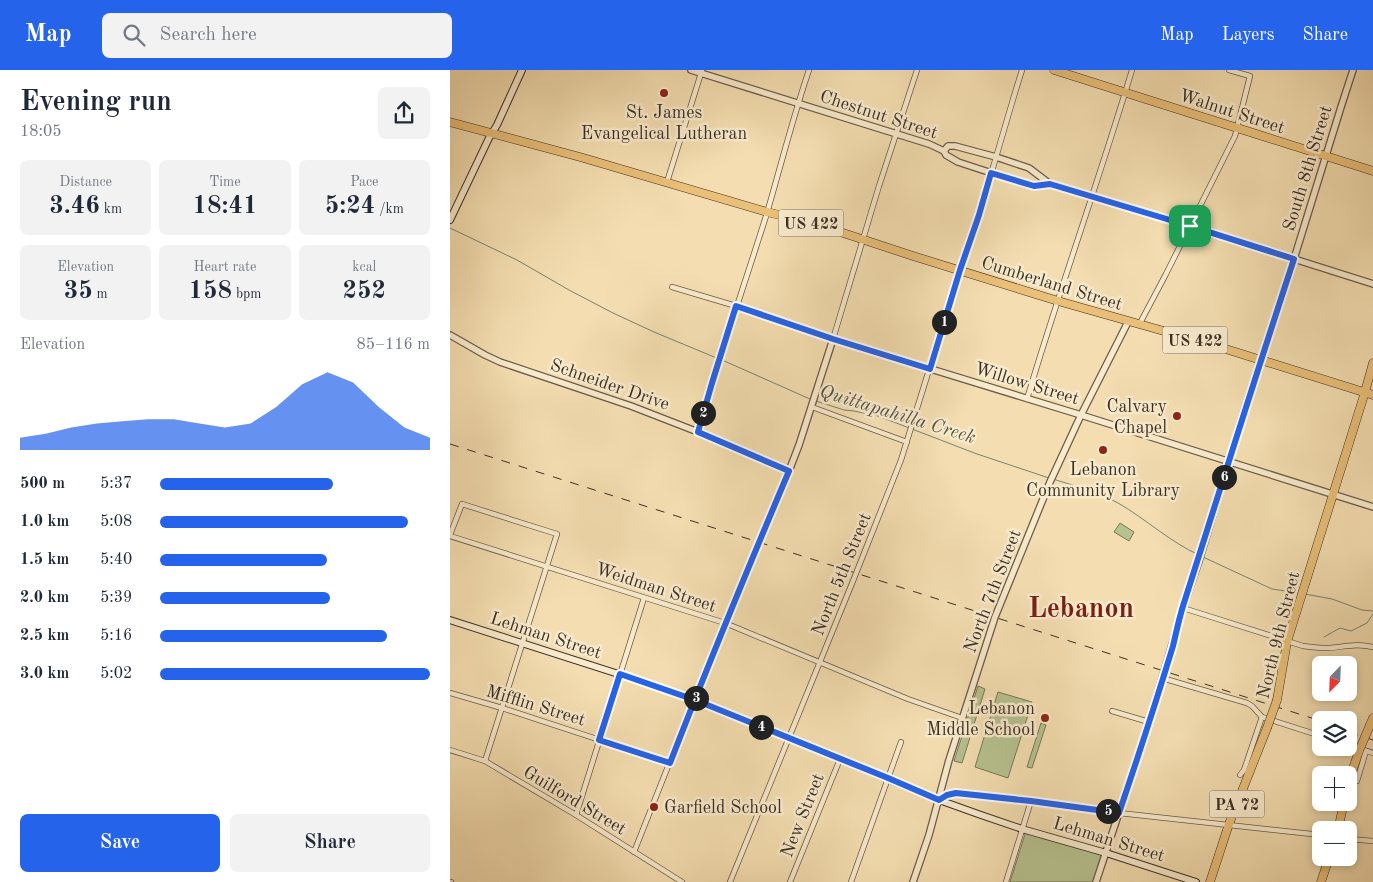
<!DOCTYPE html>
<html lang="en">
<head>
<meta charset="utf-8">
<style>
	:root { --surface:#fff; --page:#f2f2f3; --text:#1f2937; --muted:#747a83; --accent:#2563eb }
	body { margin:0; font-family:"Old Standard TT",serif; background:var(--page); color:var(--text); height:100vh; display:flex; flex-direction:column; font-size:19px; white-space:nowrap }
	* { box-sizing:border-box; margin:0 }
	p { font-size:16px; color:var(--muted) }
	.icon { flex:none; width:28px; height:28px; fill:none; stroke:currentColor; stroke-width:2; stroke-linecap:round; stroke-linejoin:round }
	.map { position:relative; flex:1; overflow:hidden }
	.side { display:flex; flex-direction:column; background:var(--surface); width:450px }
	.side>* { flex:none }
	.needle { width:32px; rotate:203deg }
	.fabs { position:absolute; left:862px; top:586px; display:grid; gap:10px }
	.fabs a { display:grid; place-items:center; width:45px; height:45px; border-radius:8px; background:var(--surface); box-shadow:0 2px 8px #0003; font-size:25px }
	.pin { position:absolute; display:grid; place-items:center; width:42px; height:42px; color:#fff; margin:-21px; border-radius:10px; box-shadow:0 2px 8px #0006 }
	.km { position:absolute; width:25px; height:25px; margin:-12px; border-radius:50%; background:#222; color:#fff; font-size:14px; line-height:25px; text-align:center }
	.round { display:grid; place-items:center; flex:none; width:52px; height:52px; border-radius:8px; background:var(--page) }
	.headline { display:flex; align-items:center; justify-content:space-between; height:85px; padding:0 20px }
	h1 { font-size:28px; font-weight:700; line-height:38px }
	.metrics { display:grid; grid-template-columns:repeat(3,1fr); gap:8px; height:85px; padding:5px 20px }
	.metrics div { display:grid; align-content:center; border-radius:8px; background:var(--page); text-align:center }
	.metrics b { font-size:25px; font-weight:700 }
	.metrics small { font-size:14px; font-weight:400 }
	.metrics p { font-size:14px }
	.chart { height:140px; padding:10px 20px }
	.chart p { display:flex; justify-content:space-between }
	.chart svg { width:100%; height:90px; margin-top:5px; fill:var(--accent); opacity:.7 }
	.primary-button { display:flex; gap:10px; margin-top:auto; padding:10px 20px }
	.primary-button a { flex:1; height:58px; border-radius:8px; background:var(--accent); color:#fff; font-size:20px; font-weight:700; line-height:58px; text-align:center }
	.primary-button a+a { background:var(--page); color:var(--text) }
	ul { padding:0 20px; list-style:none; font-size:16px }
	li { display:grid; grid-template-columns:80px 60px 1fr; align-items:center; height:38px }
	li i { height:12px; border-radius:6px; background:var(--accent) }
	header { display:flex; align-items:center; gap:30px; box-sizing:border-box; height:70px; padding:0 25px; background:var(--accent); color:#fff }
	header strong { font-size:24px }
	nav { display:flex; gap:28px; margin-inline-start:auto; font-size:18px }
	.search { width:350px; height:45px; background:var(--page); display:flex; align-items:center; gap:12px; box-sizing:border-box; padding:0 18px; border-radius:8px; color:var(--muted); font-size:19px }
	main { display:flex; flex:1; min-height:0 }
	.map>svg:first-child { display:block }
	.green { fill:#b6c28f; stroke:#78785a }
	.lines { fill:none; stroke-linecap:round; stroke-linejoin:round }
	.stream { stroke:#758475; stroke-width:1 }
	.minor-casing { stroke:#685b49; stroke-width:6 }
	.tertiary-casing { stroke:#685b49; stroke-width:8 }
	.secondary-casing { stroke:#3a2f26; stroke-width:8 }
	.primary-casing { stroke:#3a2f26; stroke-width:9 }
	.trunk-casing { stroke:#3a2f26; stroke-width:9 }
	.minor { stroke:#f8eacc; stroke-width:4.5 }
	.tertiary { stroke:#f8eacc; stroke-width:5.5 }
	.secondary { stroke:#f8eacc; stroke-width:6 }
	.primary { stroke:#eabf78; stroke-width:8 }
	.trunk { stroke:#eabf78; stroke-width:8 }
	.rail { stroke:#3a2f26; stroke-width:1; stroke-dasharray:9 9; stroke-linecap:butt }
	.primary-bridge-casing { stroke:#3a2f26; stroke-width:9; stroke-linecap:butt }
	.primary-bridge { stroke:#eabf78; stroke-width:8 }
	.route-casing { stroke:#fff; stroke-width:10 }
	.route { stroke:#2563eb; stroke-width:6 }
	.poi-dot { fill:#8f2418; stroke:#f8eacc; stroke-width:2 }
	.labels { text-anchor:middle; stroke-width:5; stroke-linejoin:round; paint-order:stroke }
	.shield { fill:#f8eacc; stroke:#736758; stroke-width:1 }
	.shield-label { font-size:16px; font-weight:bold; fill:#3a2f26 }
	.street-label { font-size:18px; fill:#3a2f26; stroke:#f8eacc }
	.poi-label { font-size:18px; fill:#3a2f26; stroke:#f8eacc }
	.water-label { font-size:19px; font-style:italic; fill:#525247; stroke:#f8eacc }
	.town-label { font-size:28px; font-weight:bold; fill:#7a1f14; stroke:#f8eacc }
</style>
</head>
<body>
<header>
<strong>Map</strong>
<div class="search"><svg class="icon" aria-label="search" viewBox="0 0 24 24"><circle cx="10" cy="10" r="6"/><path d="M15 15l6 6"/></svg>Search here</div>
<nav><a>Map</a><a>Layers</a><a>Share</a></nav>
</header>
<main>
<section class="side">
<div class="headline"><div><h1>Evening run</h1><p>18:05</p></div><a class="round"><svg class="icon" aria-label="share" viewBox="0 0 24 24"><path d="M12 15V3M7 8l5-5 5 5M5 13v7h14v-7"/></svg></a></div>
<div class="metrics">
<div><p>Distance</p><b>3.46<small> km</small></b></div>
<div><p>Time</p><b>18:41</b></div>
<div><p>Pace</p><b>5:24<small> /km</small></b></div>
</div>
<div class="metrics">
<div><p>Elevation</p><b>35<small> m</small></b></div>
<div><p>Heart rate</p><b>158<small> bpm</small></b></div>
<div><p>kcal</p><b>252</b></div>
</div>
<div class="chart"><p><span>Elevation</span>85–116 m</p>
<svg viewBox="0 0 160 44" preserveAspectRatio="none"><path d="M0 44V38L10 36L20 33L30 31L40 30L50 29L60 29L70 31L80 33L90 31L100 23L110 12L120 6L130 11L140 23L150 33L160 38V44z"/></svg>
</div>
<ul>
<li><b>500 m</b>5:37<i style="width:64%"></i></li>
<li><b>1.0 km</b>5:08<i style="width:92%"></i></li>
<li><b>1.5 km</b>5:40<i style="width:62%"></i></li>
<li><b>2.0 km</b>5:39<i style="width:63%"></i></li>
<li><b>2.5 km</b>5:16<i style="width:84%"></i></li>
<li><b>3.0 km</b>5:02<i style="width:100%"></i></li>
</ul>
<div class="primary-button"><a>Save</a><a>Share</a></div>
</section>
<div class="map">
<svg width="923" height="812" viewBox="0 0 923 812">
	<rect width="100%" height="100%" fill="#f4deb1"/>
	<filter id="stains"><feTurbulence type="fractalNoise" baseFrequency=".004" numOctaves="4"/><feColorMatrix values="0 0 0 0 .2 0 0 0 0 .09 0 0 0 0 .02 0 0 0 .5 -.17"/></filter>
	<radialGradient id="worn" r=".72"><stop offset=".6" stop-color="#630" stop-opacity="0"/><stop offset="1" stop-color="#630" stop-opacity=".3"/></radialGradient>
	<!-- green -->
	<g class="green">
		<polygon points="670,453 684,462 679,471 664,462"/>
		<polygon points="528,616 535,619 512,693 504,691"/>
		<polygon points="548,622 582,632 558,708 525,697"/>
		<polygon points="591,653 596,655 582,698 577,697"/>
		<polygon points="576,761 653,784 644,812 560,812"/>
	</g>
	<g class="lines">
		<!-- stream -->
		<g class="stream">
			<polyline points="0,158 67,190 119,220 163,243 204,262 269,289"/>
			<polyline points="272,290 360,329"/>
			<polyline points="366,331 394,340 404,341 428,346 527,384 599,408"/>
			<path d="M 603,409 C 625,416 648,422 668,433 C 696,449 720,472 749,485"/>
			<polyline points="753,487 822,519 849,523"/>
			<polyline points="855,524 882,529 912,540 923,541"/>
			<polyline points="874,567 890,558 901,561 917,553 923,544"/>
		</g>
		<defs>
			<g id="minor">
				<polyline points="217,112 252,0"/>
				<polyline points="222,217 286,236 383,269 429,116 467,0"/>
				<polyline points="689,255 716,204 785,66 800,6 779,0"/>
				<path d="M 577,329 C 610,218 649,110 682,0"/>
				<polyline points="362,337 457,372"/>
				<path d="M 248,362 C 269,288 294,216 317,143 C 331,95 343,47 359,0"/>
				<polyline points="0,465 12,434 107,464 35,691"/>
				<polyline points="0,466 275,553 458,629 512,648"/>
				<path d="M 733,538 L 853,576 C 862,577 869,578 878,578 C 894,577 906,573 923,577"/>
				<polyline points="712,608 797,633 802,636 812,647 871,666"/>
				<polyline points="0,623 52,638 220,693"/>
				<polyline points="662,641 699,652"/>
				<polyline points="899,675 923,683"/>
				<polyline points="0,680 35,691 126,745 232,812"/>
				<polyline points="790,705 794,700 812,647"/>
				<polyline points="907,711 916,681"/>
				<polyline points="489,730 497,725 506,723 581,731 669,743 871,765"/>
				<polyline points="126,745 194,528"/>
				<polyline points="899,769 923,771"/>
				<polyline points="184,782 275,553 339,401"/>
				<polyline points="0,812 1,812"/>
				<polyline points="280,812 403,511 451,390 510,200 529,145 564,26 572,0"/>
				<polyline points="340,812 390,689"/>
				<polyline points="401,812 451,672"/>
				<polyline points="556,812 581,731"/>
			</g>
			<g id="tertiary">
				<polyline points="241,0 479,74 494,81 496,85 508,92 575,114 583,116 600,114 740,156 923,214"/>
				<polyline points="494,81 498,76 505,76 546,87 579,98 600,114"/>
				<polyline points="0,265 35,285 50,292 181,336 248,362 339,401 349,375 383,269 631,345 923,437"/>
				<polyline points="463,812 479,765 499,690 545,547 600,412 631,345 678,252"/>
				<polyline points="646,812 699,652 733,538 749,491 794,341 844,189 891,37 903,0"/>
			</g>
			<g id="secondary">
				<polyline points="0,150 39,68 47,55 72,0"/>
				<polyline points="0,550 209,617 315,658 489,730 531,745 572,759 656,783 746,812"/>
			</g>
			<g id="primary">
				<polyline points="827,630 837,572 915,322"/>
				<polyline points="920,655 923,648"/>
				<polyline points="899,710 909,681"/>
				<polyline points="888,760 894,732"/>
				<polyline points="760,812 779,754 817,658"/>
				<polyline points="871,812 879,788"/>
			</g>
			<g id="trunk">
				<polyline points="604,0 923,101"/>
				<polyline points="0,52 130,87 317,142 366,154 463,186 608,231 763,275 923,325"/>
				<polyline points="915,322 923,293"/>
			</g>
		</defs>
		<!-- minor casing -->
		<use href="#minor" class="minor-casing"/>
		<!-- tertiary casing -->
		<use href="#tertiary" class="tertiary-casing"/>
		<!-- secondary casing -->
		<use href="#secondary" class="secondary-casing"/>
		<!-- primary casing -->
		<use href="#primary" class="primary-casing"/>
		<!-- trunk casing -->
		<use href="#trunk" class="trunk-casing"/>
		<!-- minor -->
		<use href="#minor" class="minor"/>
		<!-- tertiary -->
		<use href="#tertiary" class="tertiary"/>
		<!-- secondary -->
		<use href="#secondary" class="secondary"/>
		<!-- primary -->
		<use href="#primary" class="primary"/>
		<!-- trunk -->
		<use href="#trunk" class="trunk"/>
		<!-- rail -->
		<g class="rail">
			<polyline points="0,374 871,651"/>
			<polyline points="899,662 923,670"/>
		</g>
		<defs>
			<g id="primary-bridge">
				<polyline points="817,658 827,630"/>
				<polyline points="909,681 920,655"/>
			</g>
		</defs>
		<!-- primary-bridge casing -->
		<use href="#primary-bridge" class="primary-bridge-casing"/>
		<!-- primary-bridge -->
		<use href="#primary-bridge" class="primary-bridge"/>
	</g>
	<g class="lines">
		<defs>
			<path id="route" d="M 740,156 L 600,114 L 584,116 L 541,103 L 529,145 L 510,200 L 480,299 L 383,269 L 286,236 L 262,313 L 248,362 L 339,401 C 298,498 258,595 220,693 L 149,670 L 170,604 L 245,630 L 438,708 L 489,730 L 497,725 L 506,723 L 581,731 L 669,743 C 688,687 706,632 723,576 C 726,563 729,549 733,536 C 770,420 806,304 844,189 L 740,156"/>
		</defs>
		<!-- route casing -->
		<use href="#route" class="route-casing"/>
		<!-- route -->
		<use href="#route" class="route"/>
	</g>
	<!-- markers -->
	<g class="poi-dot">
		<circle cx="214" cy="23" r="5"/>
		<circle cx="727" cy="346" r="5"/>
		<circle cx="653" cy="380" r="5"/>
		<circle cx="595" cy="648" r="5"/>
		<circle cx="204" cy="737" r="5"/>
	</g>
	<g class="labels">
		<!-- shield labels -->
		<g class="shield">
			<rect x="328.5" y="139.5" width="65" height="27" rx="4"/>
			<rect x="712.5" y="256.5" width="65" height="27" rx="4"/>
			<rect x="759.5" y="720.5" width="55" height="27" rx="4"/>
		</g>
		<g class="shield-label">
			<text x="361" y="159">US 422</text>
			<text x="745" y="276">US 422</text>
			<text x="787" y="740">PA 72</text>
		</g>
		<!-- street labels -->
		<g class="street-label">
			<text transform="translate(782 41) rotate(18)" y="6">Walnut Street</text>
			<text transform="translate(429 44) rotate(18)" y="6">Chestnut Street</text>
			<text transform="translate(857 98) rotate(-73)" y="6">South 8th Street</text>
			<text transform="translate(602 213) rotate(17)" y="6">Cumberland Street</text>
			<text transform="translate(577 313) rotate(17)" y="6">Willow Street</text>
			<text transform="translate(160 314) rotate(19)" y="6">Schneider Drive</text>
			<text transform="translate(391 504) rotate(-68)" y="6">North 5th Street</text>
			<text transform="translate(206 517) rotate(18)" y="6">Weidman Street</text>
			<text transform="translate(542 521) rotate(-69)" y="6">North 7th Street</text>
			<text transform="translate(96 565) rotate(18)" y="6">Lehman Street</text>
			<text transform="translate(828 565) rotate(-76)" y="6">North 9th Street</text>
			<text transform="translate(86 635) rotate(17)" y="6">Mifflin Street</text>
			<text transform="translate(125 730) rotate(31)" y="6">Guilford Street</text>
			<text transform="translate(352 745) rotate(-68)" y="6">New Street</text>
			<text transform="translate(659 769) rotate(17)" y="6">Lehman Street</text>
		</g>
		<!-- poi labels -->
		<g class="poi-label">
			<text x="214" y="48">St. James<tspan x="214" dy="21">Evangelical Lutheran</tspan></text>
			<text x="717" y="342" text-anchor="end">Calvary<tspan x="717" dy="21">Chapel</tspan></text>
			<text x="653" y="405">Lebanon<tspan x="653" dy="21">Community Library</tspan></text>
			<text x="585" y="644" text-anchor="end">Lebanon<tspan x="585" dy="21">Middle School</tspan></text>
			<text x="214" y="743" text-anchor="start">Garfield School</text>
		</g>
		<!-- water labels -->
		<g class="water-label">
			<text transform="translate(448 343) rotate(17)" y="7">Quittapahilla Creek</text>
		</g>
		<!-- town labels -->
		<g class="town-label">
			<text x="631" y="547">Lebanon</text>
		</g>
	</g>
	<rect width="100%" height="100%" filter="url(#stains)"/>
	<rect width="100%" height="100%" fill="url(#worn)"/>
</svg>
<div class="fabs">
<a><svg class="needle" viewBox="-14 -14 28 28"><path d="M0-13l5 13h-10z" fill="#e53935"/><path d="M0 13l5-13h-10z" fill="#747a83"/></svg></a>
<a><svg class="icon" aria-label="layers" viewBox="0 0 24 24"><path d="M12 4l9 5-9 5-9-5zM3 14l9 5 9-5"/></svg></a>
<a>+</a>
<a>−</a>
</div>
<div class="pin" style="left:740px;top:156px;background:#1e9e55"><svg class="icon" aria-label="arrive" viewBox="0 0 24 24"><path d="M6 21V4h12l-3 4 3 4H6"/></svg></div>
<b class="km" style="left:494px;top:252px">1</b>
<b class="km" style="left:253px;top:343px">2</b>
<b class="km" style="left:246px;top:628px">3</b>
<b class="km" style="left:311px;top:657px">4</b>
<b class="km" style="left:658px;top:741px">5</b>
<b class="km" style="left:774px;top:407px">6</b>
</div>
</main>
</body>
</html>
